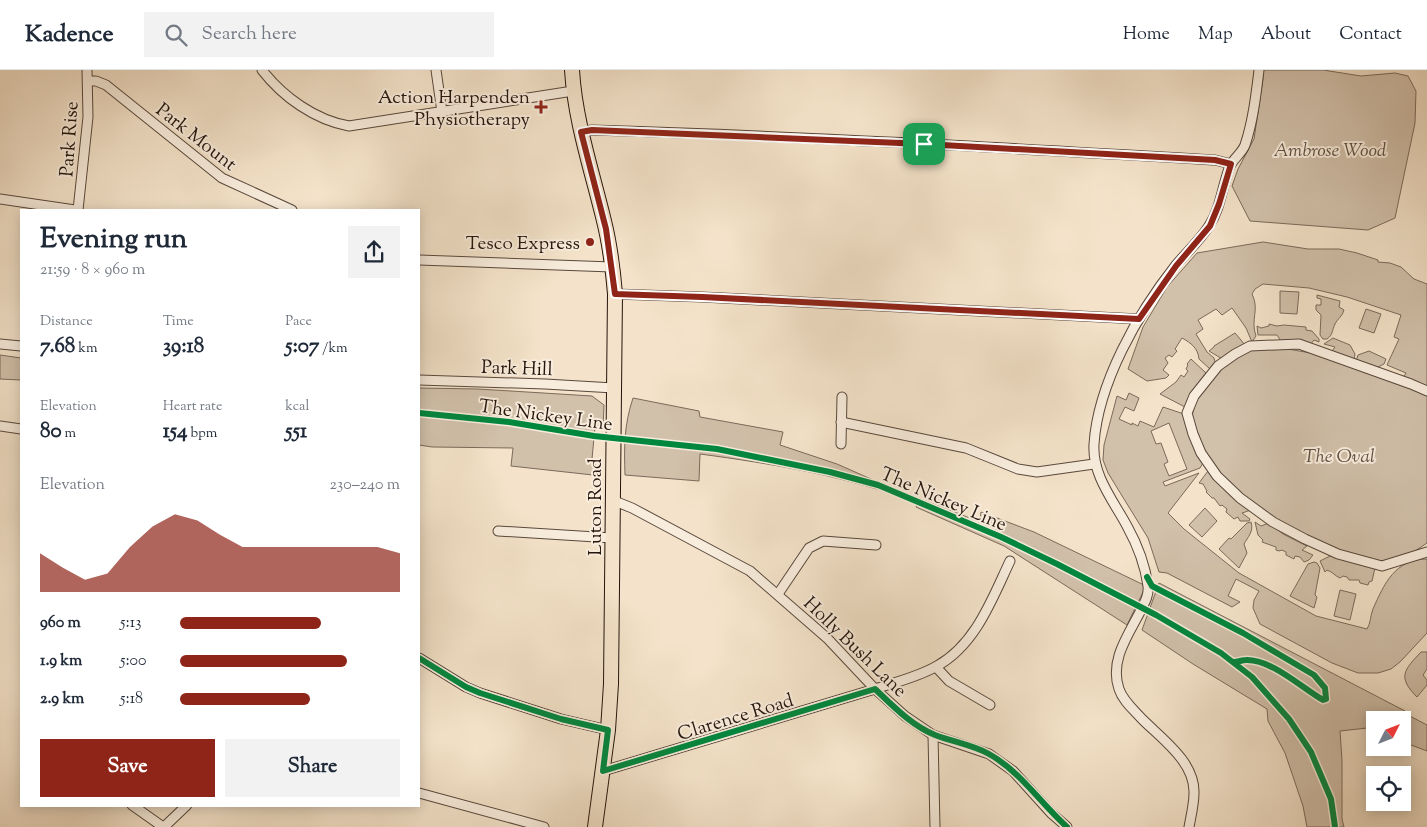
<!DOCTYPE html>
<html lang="en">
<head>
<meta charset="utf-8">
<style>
	:root { --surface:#fff; --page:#f2f2f3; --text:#1f2937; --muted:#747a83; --line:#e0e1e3; --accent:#8f2418 }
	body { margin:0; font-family:"Sorts Mill Goudy",serif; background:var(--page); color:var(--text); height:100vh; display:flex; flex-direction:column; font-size:19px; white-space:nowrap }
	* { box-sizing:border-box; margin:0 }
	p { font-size:16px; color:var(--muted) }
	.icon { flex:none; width:28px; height:28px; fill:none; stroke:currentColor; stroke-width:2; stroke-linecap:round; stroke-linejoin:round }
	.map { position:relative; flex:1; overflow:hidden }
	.sheet { position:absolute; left:20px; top:139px; width:400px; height:598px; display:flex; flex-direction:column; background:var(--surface); border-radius:0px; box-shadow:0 2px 12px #0003 }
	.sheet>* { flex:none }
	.needle { width:32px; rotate:48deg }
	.fabs { position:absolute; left:1366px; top:641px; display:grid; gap:10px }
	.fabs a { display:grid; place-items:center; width:45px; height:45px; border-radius:0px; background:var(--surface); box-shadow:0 2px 12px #0003; font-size:25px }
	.pin { position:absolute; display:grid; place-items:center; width:42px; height:42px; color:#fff; margin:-21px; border-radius:10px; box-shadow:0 2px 8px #0006 }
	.round { display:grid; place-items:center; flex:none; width:52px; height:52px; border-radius:0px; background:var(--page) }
	.overview { display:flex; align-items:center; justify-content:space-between; height:85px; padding:0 20px }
	h1 { font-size:28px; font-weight:800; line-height:38px }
	.figures { display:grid; grid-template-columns:repeat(3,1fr); gap:8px; height:85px; padding:5px 20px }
	.figures div { display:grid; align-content:center }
	.figures b { font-size:21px; font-weight:800 }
	.figures small { font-size:14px; font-weight:400 }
	.figures p { font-size:14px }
	.chart { height:140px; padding:10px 20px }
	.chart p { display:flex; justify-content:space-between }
	.chart svg { width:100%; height:90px; margin-top:5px; fill:var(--accent); opacity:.7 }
	.button { display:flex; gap:10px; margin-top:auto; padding:10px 20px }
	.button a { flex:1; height:58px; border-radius:0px; background:var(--accent); color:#fff; font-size:20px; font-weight:800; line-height:58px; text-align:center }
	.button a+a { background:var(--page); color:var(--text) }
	ul { padding:0 20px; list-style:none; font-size:16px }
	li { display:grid; grid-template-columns:80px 60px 1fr; align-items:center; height:38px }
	li i { height:12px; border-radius:6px; background:var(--accent) }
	header { display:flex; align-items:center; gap:30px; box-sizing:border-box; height:70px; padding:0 25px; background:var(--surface); border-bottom:1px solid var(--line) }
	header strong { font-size:24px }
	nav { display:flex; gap:28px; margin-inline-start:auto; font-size:18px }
	.search { width:350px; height:45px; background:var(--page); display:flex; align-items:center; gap:12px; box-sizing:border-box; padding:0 18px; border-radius:0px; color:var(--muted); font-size:19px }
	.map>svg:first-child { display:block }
	.green { fill:#d1c0aa; stroke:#7b6a5b; fill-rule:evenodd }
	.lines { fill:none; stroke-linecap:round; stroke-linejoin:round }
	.street-casing { stroke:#59483c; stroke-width:11 }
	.primary-casing { stroke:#25140c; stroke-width:16 }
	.street { stroke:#f8eddd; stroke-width:9 }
	.primary { stroke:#f4e3ca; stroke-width:14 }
	.cycleway-casing { stroke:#f8eddd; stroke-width:9 }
	.cycleway { stroke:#00873e; stroke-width:6 }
	.route-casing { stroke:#fff; stroke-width:10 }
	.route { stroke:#8f2418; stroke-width:6 }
	.poi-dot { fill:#8f2418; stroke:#f8eddd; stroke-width:2 }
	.labels { text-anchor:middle; stroke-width:4; stroke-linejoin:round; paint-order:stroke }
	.poi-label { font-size:19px; fill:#25140c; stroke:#f8eddd; text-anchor:end }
	.street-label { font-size:19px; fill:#25140c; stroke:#f8eddd }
	.park-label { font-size:19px; font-style:italic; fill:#615043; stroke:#f8eddd }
</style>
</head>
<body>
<header>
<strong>Kadence</strong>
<div class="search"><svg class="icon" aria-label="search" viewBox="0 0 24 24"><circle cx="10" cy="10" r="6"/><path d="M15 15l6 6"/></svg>Search here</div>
<nav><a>Home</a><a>Map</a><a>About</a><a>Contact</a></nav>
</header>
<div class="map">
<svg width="1427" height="757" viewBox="0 0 1427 757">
	<rect width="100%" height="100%" fill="#f4e3ca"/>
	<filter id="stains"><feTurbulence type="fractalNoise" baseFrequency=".004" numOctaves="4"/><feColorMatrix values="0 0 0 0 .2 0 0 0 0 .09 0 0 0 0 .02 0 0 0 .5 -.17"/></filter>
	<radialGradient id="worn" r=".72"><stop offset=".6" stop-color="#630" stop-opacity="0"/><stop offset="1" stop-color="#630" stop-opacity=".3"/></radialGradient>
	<!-- green -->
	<g class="green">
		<polygon points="1263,0 1323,0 1361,6 1395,3 1408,6 1416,21 1415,53 1395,148 1368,160 1250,151 1232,116 1238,99 1254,69 1263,9"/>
		<path d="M 1263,172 L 1308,179 L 1339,179 L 1357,183 L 1378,190 L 1378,192 L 1390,193 L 1401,197 L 1414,209 L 1427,214 L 1427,318 L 1403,308 L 1406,303 L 1387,295 L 1399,269 L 1394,267 L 1401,245 L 1347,227 L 1309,218 L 1263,214 L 1255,219 L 1252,224 C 1260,240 1250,249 1256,266 L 1252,272 L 1246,258 L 1232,238 L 1222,245 L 1216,239 L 1198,250 L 1203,259 L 1196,264 L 1207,282 L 1214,288 L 1215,292 L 1210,299 L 1199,289 C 1198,278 1191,273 1182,268 L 1175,279 L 1177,281 L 1172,287 L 1169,285 L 1165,288 L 1168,293 L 1163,300 L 1169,305 L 1166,308 L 1147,311 L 1128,299 L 1143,257 L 1167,217 L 1197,183 Z"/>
		<polygon points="1280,221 1299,222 1297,244 1280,243"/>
		<path d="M 1317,225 L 1340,231 L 1339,237 L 1344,240 C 1342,247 1338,248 1335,254 C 1332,260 1333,265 1327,269 L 1323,269 L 1320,265 L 1321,245 L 1316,240 L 1316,235 L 1321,235 L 1321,229 L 1317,228 Z"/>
		<polygon points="1366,239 1381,244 1374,263 1359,258"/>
		<polygon points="1269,254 1277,256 1284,255 1306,257 1306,260 1312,261 1319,269 1319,272 1314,270 1310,275 1281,271 1277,265 1258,265 1257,256 1261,258 1269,256"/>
		<polygon points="1235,263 1246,276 1224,290 1209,281 1214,277 1214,276"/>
		<polygon points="1333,268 1350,275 1355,284 1354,290 1332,281 1335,277 1324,274"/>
		<polygon points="1277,277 1316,284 1427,325 1427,473 1412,483 1395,489 1379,491 1323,475 1259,440 1222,406 1195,366 1192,346 1196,331 1205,316 1219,299 1249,280"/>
		<polygon points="1369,281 1386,289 1384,294 1376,298 1356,291 1358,285"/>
		<polygon points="0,285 21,288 21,310 0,309"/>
		<polygon points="1191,289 1206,303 1190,324 1185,337 1160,324 1176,312 1181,305 1184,307 1188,301 1186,299 1188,295 1187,294"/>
		<polygon points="419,318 478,319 592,326 604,335 603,358 595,357 592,389 602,406 511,396 513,378 432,377 419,375"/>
		<path d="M 1129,323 L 1139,328 L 1134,341 L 1125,337 L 1119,349 L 1132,355 L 1132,353 L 1138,356 L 1140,351 L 1154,357 L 1163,337 L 1184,344 C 1188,362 1193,378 1203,393 L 1200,398 L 1163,412 L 1165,416 L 1199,403 L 1168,443 L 1184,459 L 1239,503 L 1316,546 L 1367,559 C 1371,553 1370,546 1373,539 C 1384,514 1395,489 1427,489 L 1427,563 L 1400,592 L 1391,599 L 1378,603 L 1358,603 L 1332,593 L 1260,554 L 1253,538 L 1254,530 L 1259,521 L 1236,509 L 1228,526 L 1240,532 L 1232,537 L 1167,503 L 1159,502 L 1148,468 L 1108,403 L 1103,390 L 1104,375 L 1117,326 L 1126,330 ZM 1169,353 L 1187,399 L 1169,406 L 1164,394 L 1168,392 L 1161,373 L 1156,374 L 1151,361 Z"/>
		<path d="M 633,328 L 699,341 L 700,347 L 783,362 L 780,375 L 837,394 L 880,413 L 980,452 L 981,442 L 1034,462 L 1146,516 L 1127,555 L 1004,476 L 916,437 L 918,433 C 847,406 774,394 700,384 L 699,411 L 625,405 C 624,377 624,355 633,328 Z"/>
		<polygon points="1208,401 1251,440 1242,443 1250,449 1249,451 1240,451 1238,447 1234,449 1226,442 1227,439 1222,435 1220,436 1214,428 1212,428 1206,422 1207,421 1203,414 1199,413"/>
		<polygon points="1205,438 1217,451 1202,467 1189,455"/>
		<path d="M 1251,452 C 1254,461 1248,467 1244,474 L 1247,483 L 1239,498 L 1219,479 L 1229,468 L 1231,469 L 1247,453 Z"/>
		<polygon points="1255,452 1261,456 1269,453 1283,464 1307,476 1302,480 1313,485 1309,490 1304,492 1300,487 1295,486 1294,489 1286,485 1286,482 1282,480 1279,481 1276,480 1276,477 1262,472 1263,470 1258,465"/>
		<path d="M 1330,486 L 1375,498 L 1372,511 L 1369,512 L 1368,515 L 1360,513 L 1359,510 L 1349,510 L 1347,507 L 1343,506 L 1340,508 C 1335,506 1333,502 1327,500 L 1325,502 L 1320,491 Z"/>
		<polygon points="1314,492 1317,493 1320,498 1315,525 1317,527 1314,538 1290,526 1308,494"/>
		<polygon points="1159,513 1405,641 1404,643 1427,655 1427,681 1403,672 1402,650 1375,650 1375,662 1367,658 1340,661 1342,691 1342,749 1344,757 1307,757 1303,736 1285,683 1268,651 1267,639 1193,594 1142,560"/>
		<polygon points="1340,520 1356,524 1350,550 1334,546"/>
		<path d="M 1421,582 L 1427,582 L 1427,599 L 1423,605 L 1427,610 L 1427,615 L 1417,627 C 1397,607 1404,600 1421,582 Z"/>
	</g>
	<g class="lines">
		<defs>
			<g id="street">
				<path d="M 262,0 C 283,27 315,50 349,56 L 573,21"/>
				<polyline points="436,0 442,42"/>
				<polyline points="88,11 96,11 106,15 222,108 292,140"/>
				<path d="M 581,62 L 592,60 C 800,66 1007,78 1215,90 L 1231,94"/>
				<polyline points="0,129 75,140"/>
				<polyline points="78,140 88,47 87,0"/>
				<polyline points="419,190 612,197"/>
				<polyline points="615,224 702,227 1139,249"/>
				<polyline points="0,274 21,276"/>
				<polyline points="419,310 545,314 614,318"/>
				<polyline points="1427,321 1411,314 1299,274 1250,276 1235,284 1218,296 1194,326 1187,343 1193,364 1201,383 1217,406 1240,428 1273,452 1305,469 1338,484 1382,496 1427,482"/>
				<polyline points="841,352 966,378 1018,399 1037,402 1094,394"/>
				<polyline points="0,356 21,359"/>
				<polyline points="841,374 842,327"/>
				<polyline points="612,430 632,438 750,501 827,568 875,619 905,646 933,665 989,684 1013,701 1051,743 1067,757"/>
				<polyline points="498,461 612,468"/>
				<polyline points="778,524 809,478 823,471 876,475"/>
				<polyline points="419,588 466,617 480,623 561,649 608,660"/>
				<polyline points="936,597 949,611 990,635"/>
				<polyline points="933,665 935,757"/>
				<path d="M 603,701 L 875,619 C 896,612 918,607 937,596 C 976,574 992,529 1010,491"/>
				<polyline points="419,723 544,757"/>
				<polyline points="132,735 163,757"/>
				<polyline points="164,757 187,735"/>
				<path d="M 1189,757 C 1191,746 1194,734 1194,723 C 1195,692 1162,669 1142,649 C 1133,639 1123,631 1119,619 C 1109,590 1129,564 1141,540 C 1145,532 1149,525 1148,516 C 1145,494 1137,474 1127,456 C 1113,430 1092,405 1094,374 C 1098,313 1138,243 1176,195 C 1187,182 1200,170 1209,156 C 1221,138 1222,116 1230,96 C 1234,88 1242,83 1245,75 C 1253,51 1256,25 1259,0"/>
			</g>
			<path id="primary" d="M 572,0 C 575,51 592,101 604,151 C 610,175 613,200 615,224 L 611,614 L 608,660 L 595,757"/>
		</defs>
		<!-- street casing -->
		<use href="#street" class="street-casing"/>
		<!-- primary casing -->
		<use href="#primary" class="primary-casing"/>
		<!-- street -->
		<use href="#street" class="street"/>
		<!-- primary -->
		<use href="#primary" class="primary"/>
		<defs>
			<g id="cycleway">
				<polyline points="419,343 509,352 594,366 717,379 830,402 878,415 1001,467 1057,494 1156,545 1221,583 1252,607 1289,649 1311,682 1331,729 1335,757"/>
				<path d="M 1147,507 L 1152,516 L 1243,563 L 1314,605 L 1325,618 L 1326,629 L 1323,630 C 1302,618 1271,589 1246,590 C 1242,590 1238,592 1234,592"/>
				<path d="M 419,588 L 466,617 L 480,623 L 561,649 L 608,660 L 603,701 L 875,619 C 893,636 912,656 935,665 C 953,672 973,675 989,684 C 1020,701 1041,734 1067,757"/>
			</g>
		</defs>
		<!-- cycleway casing -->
		<use href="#cycleway" class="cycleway-casing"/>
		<!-- cycleway -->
		<use href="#cycleway" class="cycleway"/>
	</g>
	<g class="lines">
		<defs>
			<polygon id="route" points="592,60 924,74 1215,90 1231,94 1219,134 1210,156 1176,196 1139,249 702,227 615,224 606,159 581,62"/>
		</defs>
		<!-- route casing -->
		<use href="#route" class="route-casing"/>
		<!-- route -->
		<use href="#route" class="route"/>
	</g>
	<!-- markers -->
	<g class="poi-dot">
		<path d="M538.5 29.5h5v5h5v5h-5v5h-5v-5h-5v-5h5z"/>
		<circle cx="590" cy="172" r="5"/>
	</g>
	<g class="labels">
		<!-- poi labels -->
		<g class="poi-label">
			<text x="530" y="33">Action Harpenden<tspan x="530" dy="22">Physiotherapy</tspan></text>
			<text x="580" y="179">Tesco Express</text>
		</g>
		<!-- street labels -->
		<g class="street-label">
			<text transform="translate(197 66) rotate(38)" y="7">Park Mount</text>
			<text transform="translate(68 69) rotate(-86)" y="7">Park Rise</text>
			<text transform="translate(517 297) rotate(2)" y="7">Park Hill</text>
			<text transform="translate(546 344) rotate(8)" y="7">The Nickey Line</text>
			<text transform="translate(944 428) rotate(23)" y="7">The Nickey Line</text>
			<text transform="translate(594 437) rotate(-90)" y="7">Luton Road</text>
			<text transform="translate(856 576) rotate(44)" y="7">Holly Bush Lane</text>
			<text transform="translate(735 646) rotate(-17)" y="7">Clarence Road</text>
		</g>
		<!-- park labels -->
		<g class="park-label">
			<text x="1330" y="86">Ambrose Wood</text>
			<text x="1339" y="392">The Oval</text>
		</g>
	</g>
	<rect width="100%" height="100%" filter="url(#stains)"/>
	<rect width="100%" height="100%" fill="url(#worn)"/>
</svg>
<div class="fabs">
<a><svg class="needle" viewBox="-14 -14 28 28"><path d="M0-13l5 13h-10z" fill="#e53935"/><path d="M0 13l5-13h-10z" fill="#747a83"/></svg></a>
<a><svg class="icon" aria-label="locate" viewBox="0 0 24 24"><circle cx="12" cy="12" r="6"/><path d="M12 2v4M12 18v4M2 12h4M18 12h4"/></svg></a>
</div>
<div class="pin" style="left:924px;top:74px;background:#1e9e55"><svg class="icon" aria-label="arrive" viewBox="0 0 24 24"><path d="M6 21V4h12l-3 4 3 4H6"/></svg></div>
<section class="sheet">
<div class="overview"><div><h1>Evening run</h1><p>21:59 · 8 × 960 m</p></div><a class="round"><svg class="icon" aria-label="share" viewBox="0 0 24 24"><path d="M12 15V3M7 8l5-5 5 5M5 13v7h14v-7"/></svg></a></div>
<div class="figures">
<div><p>Distance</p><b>7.68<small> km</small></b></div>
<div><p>Time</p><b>39:18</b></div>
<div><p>Pace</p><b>5:07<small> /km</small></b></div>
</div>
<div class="figures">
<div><p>Elevation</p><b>80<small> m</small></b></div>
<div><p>Heart rate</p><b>154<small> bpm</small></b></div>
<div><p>kcal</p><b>551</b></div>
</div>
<div class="chart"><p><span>Elevation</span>230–240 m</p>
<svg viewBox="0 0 160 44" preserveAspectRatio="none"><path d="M0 44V25L10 32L20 38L30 35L40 22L50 12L60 6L70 9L80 16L90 22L100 22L110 22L120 22L130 22L140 22L150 22L160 25V44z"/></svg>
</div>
<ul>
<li><b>960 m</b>5:13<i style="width:64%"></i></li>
<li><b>1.9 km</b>5:00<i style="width:76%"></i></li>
<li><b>2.9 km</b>5:18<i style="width:59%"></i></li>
</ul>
<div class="button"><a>Save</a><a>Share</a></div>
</section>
</div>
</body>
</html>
